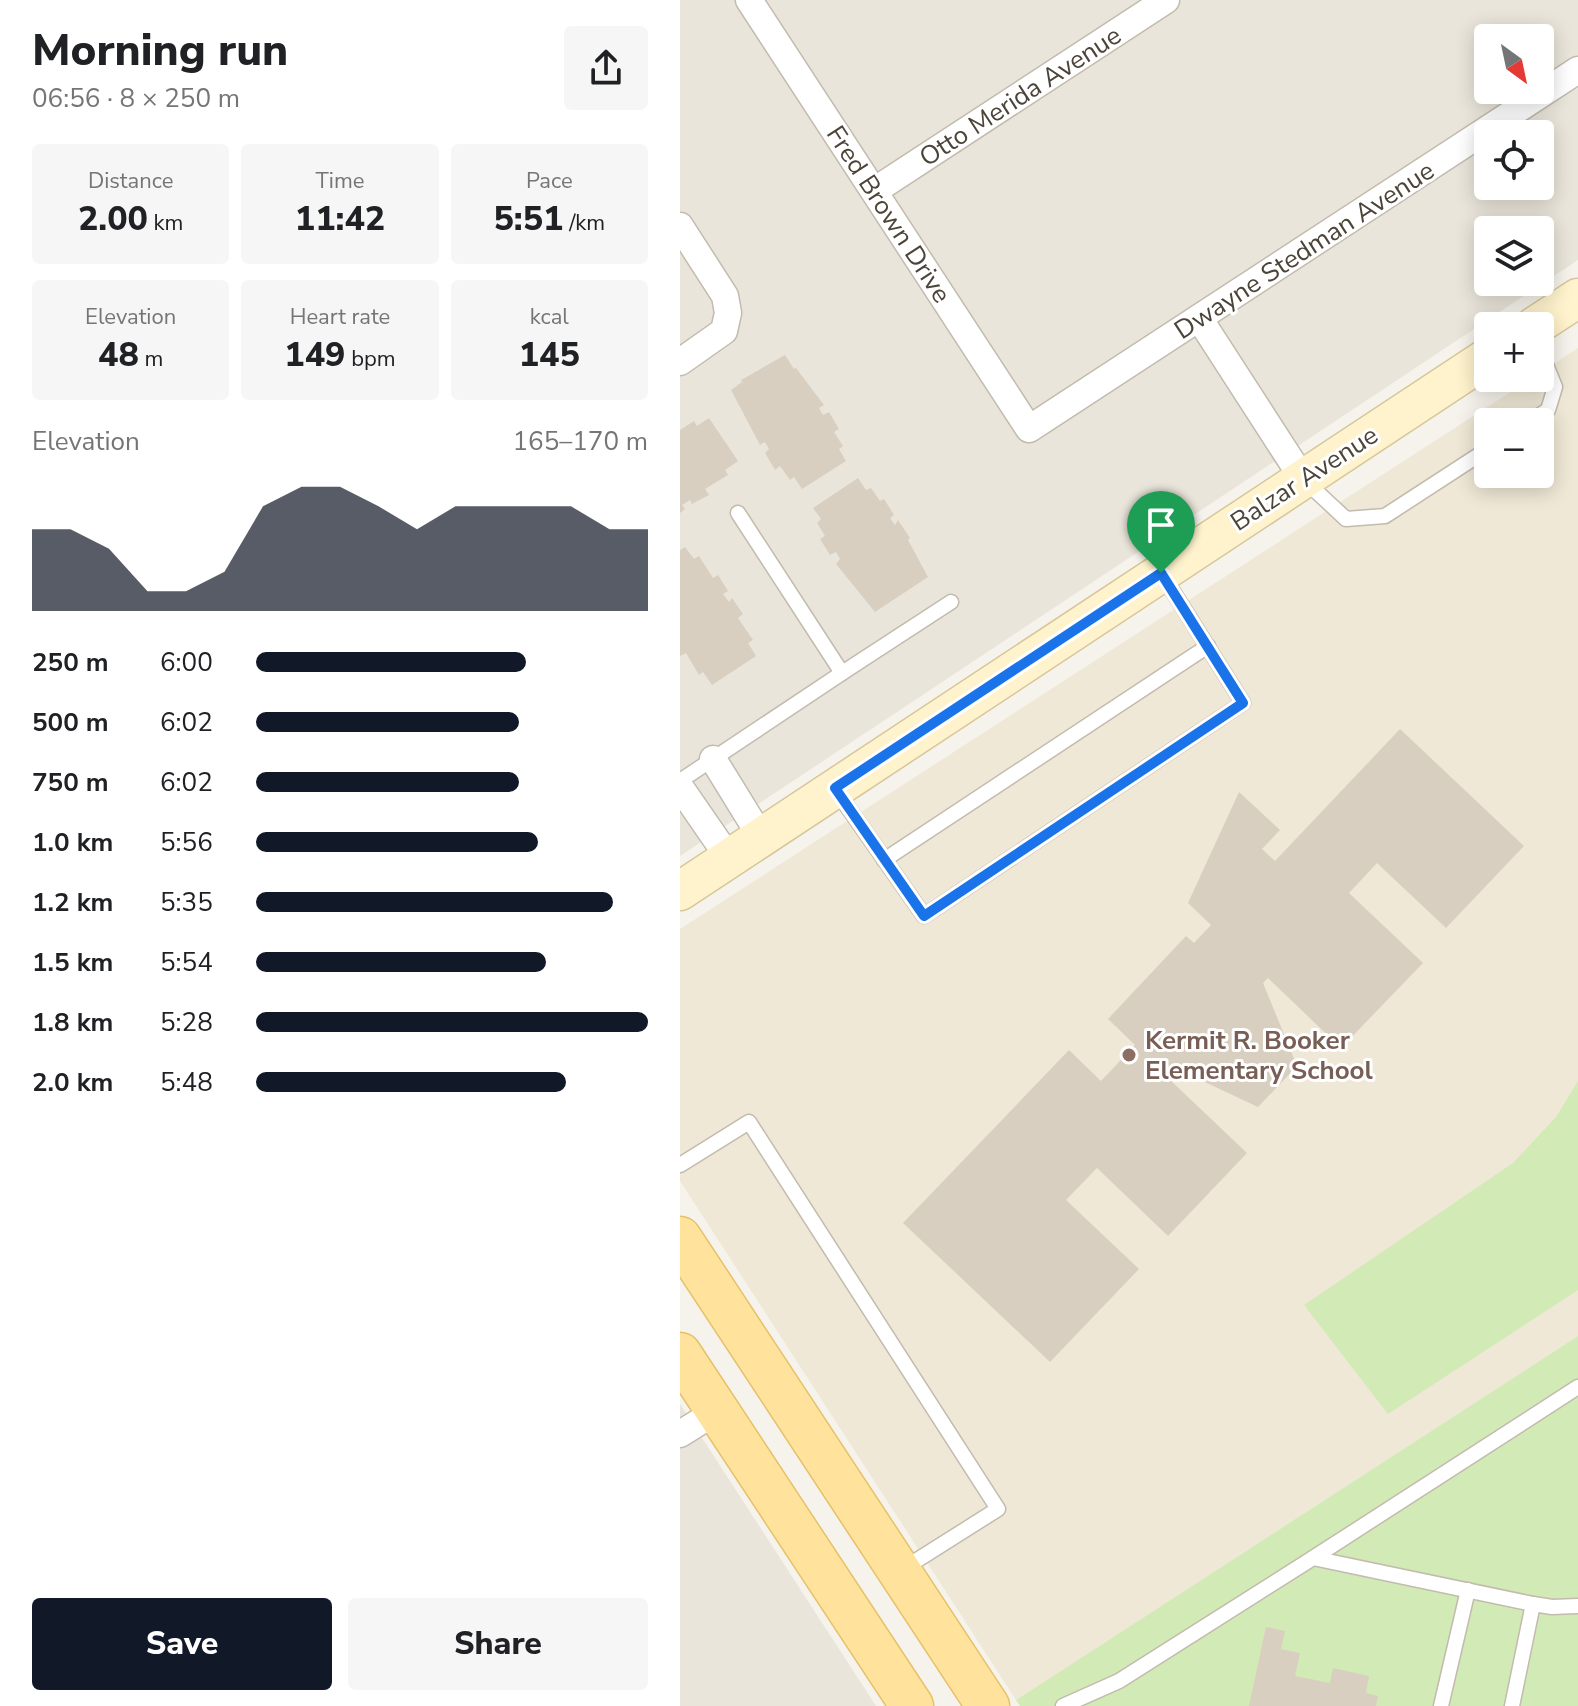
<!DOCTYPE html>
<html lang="en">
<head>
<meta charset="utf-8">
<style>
	:root { --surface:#fff; --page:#f6f6f6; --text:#202124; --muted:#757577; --accent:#111827 }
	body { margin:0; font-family:"Nunito Sans",sans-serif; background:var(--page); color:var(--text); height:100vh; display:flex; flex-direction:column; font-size:30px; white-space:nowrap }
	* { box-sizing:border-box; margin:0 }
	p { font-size:26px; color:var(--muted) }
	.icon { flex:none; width:44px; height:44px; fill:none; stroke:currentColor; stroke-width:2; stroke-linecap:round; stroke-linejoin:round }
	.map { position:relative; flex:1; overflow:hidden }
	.sheet { display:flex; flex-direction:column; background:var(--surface); width:680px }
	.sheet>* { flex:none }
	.needle { width:52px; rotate:147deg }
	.controls { position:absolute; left:794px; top:24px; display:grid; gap:16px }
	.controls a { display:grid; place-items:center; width:80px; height:80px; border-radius:8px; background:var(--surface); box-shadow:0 4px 20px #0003; font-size:40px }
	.pin { position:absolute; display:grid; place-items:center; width:68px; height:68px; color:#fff; margin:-82px -34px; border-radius:50% 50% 50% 0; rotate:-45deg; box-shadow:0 0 8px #0007 }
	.pin .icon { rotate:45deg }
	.round { display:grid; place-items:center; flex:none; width:84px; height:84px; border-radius:8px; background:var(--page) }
	.headline { display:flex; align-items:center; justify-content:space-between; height:136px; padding:0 32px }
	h1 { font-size:44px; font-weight:800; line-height:60px }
	.metrics { display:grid; grid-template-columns:repeat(3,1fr); gap:12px; height:136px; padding:8px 32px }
	.metrics div { display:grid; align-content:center; border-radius:8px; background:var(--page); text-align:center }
	.metrics b { font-size:34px; font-weight:800 }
	.metrics small { font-size:22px; font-weight:400 }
	.metrics p { font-size:22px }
	.chart { height:224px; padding:16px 32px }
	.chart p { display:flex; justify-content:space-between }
	.chart svg { width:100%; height:144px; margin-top:8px; fill:var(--accent); opacity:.7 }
	.action { display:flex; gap:16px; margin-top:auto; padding:16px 32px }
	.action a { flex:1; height:92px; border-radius:8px; background:var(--accent); color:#fff; font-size:32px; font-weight:800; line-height:92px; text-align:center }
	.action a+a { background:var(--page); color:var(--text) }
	ul { padding:0 32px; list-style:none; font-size:26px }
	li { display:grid; grid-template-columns:128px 96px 1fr; align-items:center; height:60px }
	li i { height:20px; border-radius:10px; background:var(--accent) }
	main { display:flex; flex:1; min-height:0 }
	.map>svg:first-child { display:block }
	.residential { fill:#eae5da; fill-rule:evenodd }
	.education { fill:#efe8d6; fill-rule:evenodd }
	.green { fill:#d2eab5 }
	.building { fill:#d8cfc1 }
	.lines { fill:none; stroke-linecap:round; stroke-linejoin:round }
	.lane-casing { stroke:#c2bbae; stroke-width:17 }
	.street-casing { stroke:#c2bbae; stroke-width:29 }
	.secondary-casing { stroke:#d6c79b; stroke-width:41 }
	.primary-casing { stroke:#e6c16a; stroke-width:45 }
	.lane { stroke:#fff; stroke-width:14 }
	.street { stroke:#fff; stroke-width:26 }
	.secondary { stroke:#fff3cd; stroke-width:38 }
	.primary { stroke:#ffe39c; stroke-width:42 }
	.route-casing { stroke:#fff; stroke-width:16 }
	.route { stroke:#1a73e8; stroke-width:10 }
	.education-dot { fill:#8d6e63; stroke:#fff; stroke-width:3 }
	.labels { text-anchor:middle; stroke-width:6; stroke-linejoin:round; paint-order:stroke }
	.street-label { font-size:26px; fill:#4b4439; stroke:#fff }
	.education-label { font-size:26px; font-weight:bold; fill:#785e54; stroke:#fff; text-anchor:start }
</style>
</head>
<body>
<main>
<section class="sheet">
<div class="headline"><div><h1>Morning run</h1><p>06:56 · 8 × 250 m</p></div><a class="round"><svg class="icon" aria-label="share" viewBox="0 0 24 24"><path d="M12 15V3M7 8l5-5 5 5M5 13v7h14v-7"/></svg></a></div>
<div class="metrics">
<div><p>Distance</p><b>2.00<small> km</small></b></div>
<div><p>Time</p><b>11:42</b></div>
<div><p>Pace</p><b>5:51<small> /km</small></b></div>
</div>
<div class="metrics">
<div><p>Elevation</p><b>48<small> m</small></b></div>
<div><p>Heart rate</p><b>149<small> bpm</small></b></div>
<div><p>kcal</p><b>145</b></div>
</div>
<div class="chart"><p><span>Elevation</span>165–170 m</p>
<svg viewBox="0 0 160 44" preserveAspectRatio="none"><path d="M0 44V19L10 19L20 25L30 38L40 38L50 32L60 12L70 6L80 6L90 12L100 19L110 12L120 12L130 12L140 12L150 19L160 19V44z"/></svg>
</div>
<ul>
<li><b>250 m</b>6:00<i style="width:69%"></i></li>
<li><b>500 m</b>6:02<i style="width:67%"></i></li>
<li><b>750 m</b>6:02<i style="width:67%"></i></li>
<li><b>1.0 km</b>5:56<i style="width:72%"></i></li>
<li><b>1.2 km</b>5:35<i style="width:91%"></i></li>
<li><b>1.5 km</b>5:54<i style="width:74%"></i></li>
<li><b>1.8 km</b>5:28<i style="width:100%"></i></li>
<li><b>2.0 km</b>5:48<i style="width:79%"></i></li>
</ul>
<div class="action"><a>Save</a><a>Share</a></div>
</section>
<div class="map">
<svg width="898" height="1706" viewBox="0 0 898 1706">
	<rect width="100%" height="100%" fill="#f6f3ec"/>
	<!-- residential -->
	<g class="residential">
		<path d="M 0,0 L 898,0 L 898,260 L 0,856 ZM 808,38 L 860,38 L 860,90 L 808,90 ZM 808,134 L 860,134 L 860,186 L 808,186 ZM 808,230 L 860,230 L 860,282 L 808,282 Z"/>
		<polygon points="0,1404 196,1706 0,1706"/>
	</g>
	<!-- education -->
	<path class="education" d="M 898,348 L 898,1336 L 336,1700 L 0,1181 L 0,929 L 852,378 L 860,378 L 860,373 ZM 808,422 L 860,422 L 860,474 L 808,474 Z"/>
	<!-- green -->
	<g class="green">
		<polygon points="898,1081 898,1290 708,1414 624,1305 833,1163 876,1117"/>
		<polygon points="898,1336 898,1706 340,1706 336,1700"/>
	</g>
	<!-- building -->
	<g class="building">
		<polygon points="105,355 114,369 116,368 144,405 139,408 143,415 149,412 159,429 154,432 163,446 159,449 166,461 122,489 114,477 110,480 100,466 95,470 85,453 89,449 85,442 80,445 51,390 62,382 61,380"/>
		<polygon points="29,418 58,461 45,470 48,475 25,489 29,495 12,504 10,500 2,505 5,509 0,513 0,430 14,421 17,426"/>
		<polygon points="178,478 186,490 191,488 200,501 204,499 214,515 210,518 215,525 218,520 230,538 228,540 248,577 195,612 156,564 160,559 156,552 150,555 140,539 145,536 137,523 141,519 133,508"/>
		<polygon points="5,547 14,559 19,556 33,578 38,575 48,591 43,594 49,602 52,598 63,614 58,618 73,640 68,643 76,656 32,685 23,672 19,675 6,653 0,656 0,550"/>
		<polygon points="720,729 844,846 766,928 697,863 669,893 743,963 661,1048 588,978 583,983 617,1066 578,1107 497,1069 488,1078 567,1153 488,1236 417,1168 386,1200 459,1269 370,1362 223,1223 389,1050 421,1081 455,1045 428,1019 506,936 514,943 531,925 508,903 559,792 600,830 582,849 595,861"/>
		<polygon points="586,1627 605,1631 601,1649 620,1653 615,1676 650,1683 653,1668 689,1676 686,1693 698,1696 696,1706 569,1706"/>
	</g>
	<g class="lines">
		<defs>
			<g id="lane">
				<polyline points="849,422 868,410 875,387 860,350"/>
				<polyline points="623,479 666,519 705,516 808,449"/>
				<polyline points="58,513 162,673 271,602"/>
				<polyline points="0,781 162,673"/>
				<polyline points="155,789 244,916 563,703 482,574"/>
				<polyline points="204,860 528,646"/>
				<polyline points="0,1165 69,1122 318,1509 223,1569"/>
				<polyline points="633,1558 898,1387"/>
				<polyline points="383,1706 439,1681 633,1558 853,1604 872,1607 898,1606"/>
				<polyline points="761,1706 788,1590"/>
				<polyline points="832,1706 853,1604"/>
			</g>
			<g id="street">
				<polyline points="69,0 349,429 898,70"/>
				<polyline points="194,191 486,0"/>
				<polyline points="0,226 45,296 48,313 44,331 0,362"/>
				<polyline points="519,318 623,479"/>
				<polyline points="33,759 81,837"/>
				<polyline points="0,787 49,858"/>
				<polyline points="0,1434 37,1411"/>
			</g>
			<g id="secondary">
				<polyline points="855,326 898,298"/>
				<polyline points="0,891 808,357"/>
			</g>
			<g id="primary">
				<polyline points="0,1238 308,1706"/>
				<polyline points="0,1354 232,1706"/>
			</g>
		</defs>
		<!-- lane casing -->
		<use href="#lane" class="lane-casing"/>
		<!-- street casing -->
		<use href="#street" class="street-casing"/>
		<!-- secondary casing -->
		<use href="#secondary" class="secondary-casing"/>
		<!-- primary casing -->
		<use href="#primary" class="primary-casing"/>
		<!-- lane -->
		<use href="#lane" class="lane"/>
		<!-- street -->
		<use href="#street" class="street"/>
		<!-- secondary -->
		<use href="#secondary" class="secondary"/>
		<!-- primary -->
		<use href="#primary" class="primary"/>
	</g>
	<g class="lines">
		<defs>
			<polygon id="route" points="481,573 563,703 244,916 155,788"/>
		</defs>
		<!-- route casing -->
		<use href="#route" class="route-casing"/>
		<!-- route -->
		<use href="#route" class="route"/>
	</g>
	<!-- markers -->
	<circle class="education-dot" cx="449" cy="1055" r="8"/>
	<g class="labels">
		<!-- street labels -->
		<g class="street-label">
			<text transform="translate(340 96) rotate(-33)" y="9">Otto Merida Avenue</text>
			<text transform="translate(209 214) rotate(57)" y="9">Fred Brown Drive</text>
			<text transform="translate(624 250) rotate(-33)" y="9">Dwayne Stedman Avenue</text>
			<text transform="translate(624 478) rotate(-33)" y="9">Balzar Avenue</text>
		</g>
		<!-- education labels -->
		<g class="education-label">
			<text x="465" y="1049">Kermit R. Booker<tspan x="465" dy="30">Elementary School</tspan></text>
		</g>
	</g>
</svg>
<div class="controls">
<a><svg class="needle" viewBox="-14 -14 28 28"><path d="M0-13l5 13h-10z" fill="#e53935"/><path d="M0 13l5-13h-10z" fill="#757577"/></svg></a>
<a><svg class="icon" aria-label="locate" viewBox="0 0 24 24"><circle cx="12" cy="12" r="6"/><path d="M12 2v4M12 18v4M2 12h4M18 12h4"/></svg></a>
<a><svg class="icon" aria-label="layers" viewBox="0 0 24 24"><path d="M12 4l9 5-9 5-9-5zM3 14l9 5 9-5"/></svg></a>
<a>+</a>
<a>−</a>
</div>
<div class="pin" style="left:481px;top:573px;background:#1e9e55"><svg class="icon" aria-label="arrive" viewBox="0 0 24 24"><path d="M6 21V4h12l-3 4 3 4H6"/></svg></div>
</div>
</main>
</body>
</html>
